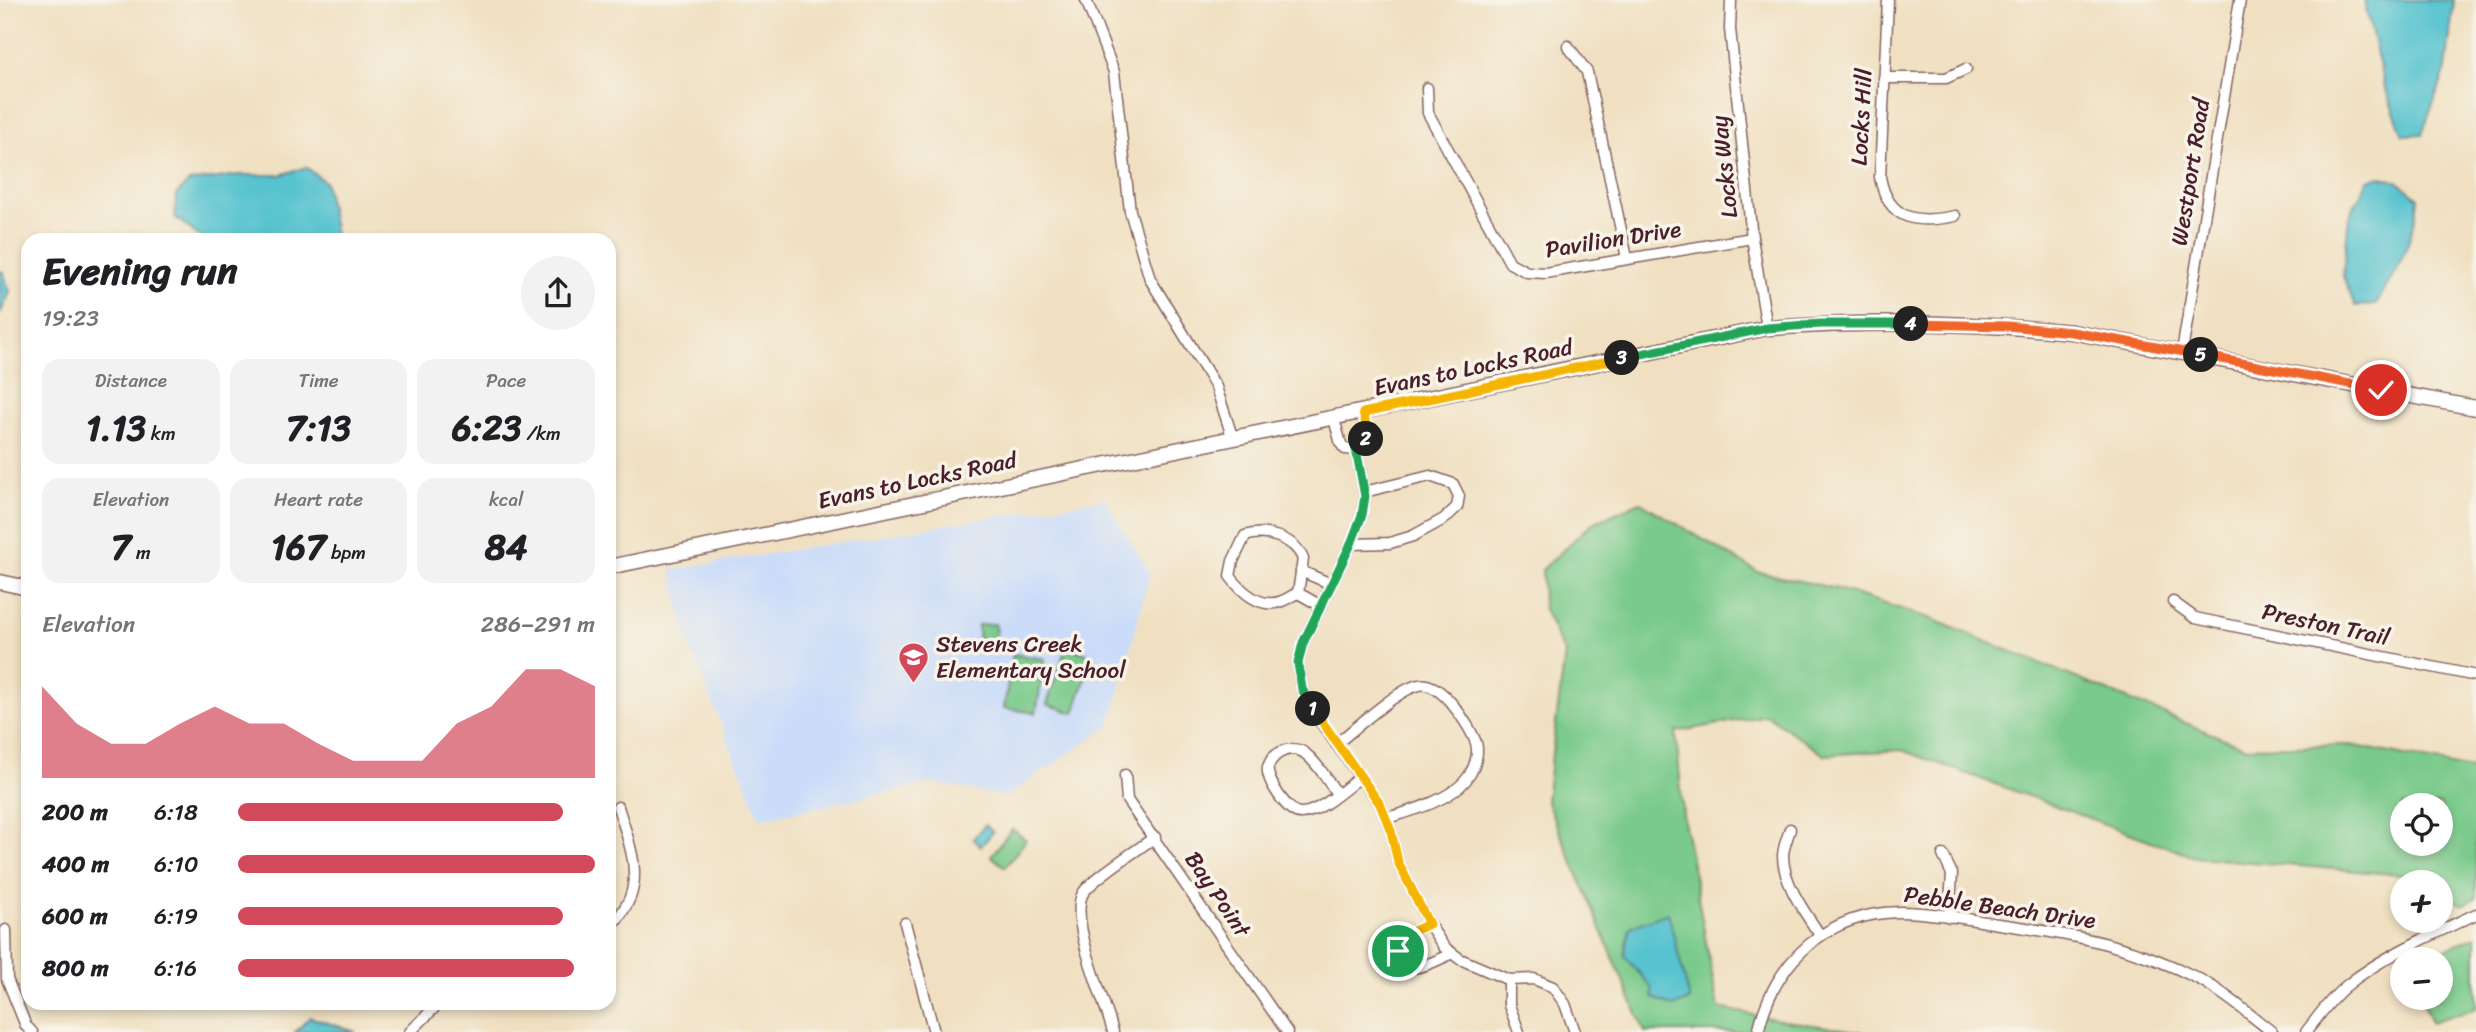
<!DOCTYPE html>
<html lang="en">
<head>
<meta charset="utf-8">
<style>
	:root { --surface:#fff; --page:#f2f2f2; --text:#202124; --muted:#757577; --accent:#d1495b }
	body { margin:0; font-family:Sriracha,sans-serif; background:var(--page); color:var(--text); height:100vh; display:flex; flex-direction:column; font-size:26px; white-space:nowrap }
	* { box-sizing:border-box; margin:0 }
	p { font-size:23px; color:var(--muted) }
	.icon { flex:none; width:38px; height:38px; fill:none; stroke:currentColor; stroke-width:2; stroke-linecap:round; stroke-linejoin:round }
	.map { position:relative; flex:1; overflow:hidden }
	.side { position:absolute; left:21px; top:233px; width:595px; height:777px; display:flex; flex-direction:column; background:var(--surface); border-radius:21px; box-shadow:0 4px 10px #0003 }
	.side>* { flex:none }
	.controls { position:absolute; left:2390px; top:793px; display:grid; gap:14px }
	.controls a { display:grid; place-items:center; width:63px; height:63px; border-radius:50%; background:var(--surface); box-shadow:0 4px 10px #0003; font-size:35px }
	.pin { position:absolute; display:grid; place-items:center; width:60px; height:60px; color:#fff; margin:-30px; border:4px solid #fff; border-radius:50%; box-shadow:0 2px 7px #0007 }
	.km { position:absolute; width:35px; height:35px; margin:-18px; border-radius:50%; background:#222; color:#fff; font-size:19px; line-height:35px; text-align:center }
	.round { display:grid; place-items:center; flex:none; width:74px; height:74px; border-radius:37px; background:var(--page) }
	.headline { display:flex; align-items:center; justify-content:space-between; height:119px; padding:0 21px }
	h1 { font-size:38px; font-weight:700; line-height:52px }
	.stats { display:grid; grid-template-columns:repeat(3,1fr); gap:10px; height:119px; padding:7px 21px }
	.stats div { display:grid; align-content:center; border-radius:18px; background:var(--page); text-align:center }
	.stats b { font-size:35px; font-weight:700 }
	.stats small { font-size:19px; font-weight:400 }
	.stats p { font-size:19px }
	.chart { height:196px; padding:14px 21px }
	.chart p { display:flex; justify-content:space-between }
	.chart svg { width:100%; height:126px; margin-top:7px; fill:var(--accent); opacity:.7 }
	ul { padding:0 21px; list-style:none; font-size:23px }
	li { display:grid; grid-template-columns:112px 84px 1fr; align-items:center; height:52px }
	li i { height:18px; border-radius:9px; background:var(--accent) }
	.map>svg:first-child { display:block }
	.built { fill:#cadcf9 }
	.green { fill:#7aca8b; stroke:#62745b; stroke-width:2; fill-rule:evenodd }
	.water { fill:#57c3cf; stroke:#50717d; stroke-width:2 }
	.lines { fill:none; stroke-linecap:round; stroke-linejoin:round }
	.minor-casing { stroke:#846360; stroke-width:13 }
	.tertiary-casing { stroke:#846360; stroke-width:17 }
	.minor { stroke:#fff; stroke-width:10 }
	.tertiary { stroke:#fff; stroke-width:14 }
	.split-1-casing { stroke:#fff; stroke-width:14 }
	.split-2-casing { stroke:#fff; stroke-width:14 }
	.split-3-casing { stroke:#fff; stroke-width:14 }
	.split-4-casing { stroke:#fff; stroke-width:14 }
	.split-5-casing { stroke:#fff; stroke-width:14 }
	.split-6-casing { stroke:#fff; stroke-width:14 }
	.split-1 { stroke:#f5b400; stroke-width:9 }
	.split-2 { stroke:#22a559; stroke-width:9 }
	.split-3 { stroke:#f5b400; stroke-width:9 }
	.split-4 { stroke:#22a559; stroke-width:9 }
	.split-5 { stroke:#f0652b; stroke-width:9 }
	.split-6 { stroke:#f0652b; stroke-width:9 }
	.labels { text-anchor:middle; stroke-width:7; stroke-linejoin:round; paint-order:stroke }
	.street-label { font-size:23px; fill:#4a1f2b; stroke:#f7f3e8 }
	.poi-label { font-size:23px; fill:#4a1f2b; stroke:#f7f3e8; text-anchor:start }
</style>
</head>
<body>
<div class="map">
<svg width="2476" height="1032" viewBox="0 0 2476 1032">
	<rect width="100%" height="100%" fill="#f7f3e8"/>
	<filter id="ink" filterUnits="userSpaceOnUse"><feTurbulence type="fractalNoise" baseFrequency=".0143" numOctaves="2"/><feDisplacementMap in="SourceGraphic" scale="14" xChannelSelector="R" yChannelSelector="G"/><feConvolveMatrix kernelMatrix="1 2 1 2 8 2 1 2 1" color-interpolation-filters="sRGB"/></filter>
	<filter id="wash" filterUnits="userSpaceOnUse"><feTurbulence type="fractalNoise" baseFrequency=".00686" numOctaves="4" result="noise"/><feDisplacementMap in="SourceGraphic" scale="28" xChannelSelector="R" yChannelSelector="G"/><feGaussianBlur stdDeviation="1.57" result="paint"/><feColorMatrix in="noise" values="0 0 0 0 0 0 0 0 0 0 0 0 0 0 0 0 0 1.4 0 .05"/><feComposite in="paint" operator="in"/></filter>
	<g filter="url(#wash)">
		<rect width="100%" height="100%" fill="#f0e0c1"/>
		<!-- built -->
		<polygon class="built" points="1105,499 1150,573 1110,726 1006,797 933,783 760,819 688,643 671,570"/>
		<!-- green -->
		<g class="green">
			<path d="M 1640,502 L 1758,572 L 1842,590 L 1929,618 L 2244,747 L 2350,745 L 2476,770 L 2476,898 L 2463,905 L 2441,894 L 2441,882 L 2417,882 L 2404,875 L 2195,857 L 1902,750 L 1824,755 L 1767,715 L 1676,732 L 1683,815 L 1718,1008 L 1785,1021 L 1863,1032 L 1645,1032 L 1546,800 L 1565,654 L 1543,607 L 1542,570 L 1591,524 ZM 2403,805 L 2441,805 L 2441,844 L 2403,844 Z"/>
			<polygon points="995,624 997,650 979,651 978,625"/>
			<polygon points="1066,647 1093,656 1074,713 1047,704"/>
			<polygon points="1013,654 1045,659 1036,713 1004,708"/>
			<polygon points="1012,829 1026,840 1005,867 991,856"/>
			<polygon points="2476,936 2476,1008 2431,1022 2421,998 2441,998 2441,959 2424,959"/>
		</g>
		<!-- water -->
		<g class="water">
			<polygon points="2364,0 2454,0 2446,69 2422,134 2403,135 2385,88"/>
			<polygon points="306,167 325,182 336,240 204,240 175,217 176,195 189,182 239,175 280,175"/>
			<path d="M 2380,176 L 2398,182 L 2418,198 C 2415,239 2397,271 2375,305 L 2355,306 L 2343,276 L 2349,217 L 2368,180 Z"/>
			<polygon points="0,271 3,272 10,292 0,314"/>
			<polygon points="985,825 993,832 981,846 973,839"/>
			<polygon points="1668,913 1690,1000 1673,1007 1652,997 1652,988 1624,955 1630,927"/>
			<polygon points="310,1017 356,1032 295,1032"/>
		</g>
	</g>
	<g filter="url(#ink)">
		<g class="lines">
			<defs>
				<g id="minor">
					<polyline points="1086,0 1114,72 1130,211 1150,279 1216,387 1233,439"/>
					<polyline points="1731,0 1730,29 1752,238 1767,328"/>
					<path d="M 1888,0 L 1880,177 C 1888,221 1917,224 1955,216"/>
					<polyline points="1568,46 1587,72 1627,258"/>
					<polyline points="1884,78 1946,78 1966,69"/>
					<polyline points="1427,88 1428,113 1510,263 1527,272 1545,273 1752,238"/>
					<polyline points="2182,352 2240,0"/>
					<path d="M 1334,419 L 1341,444 L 1345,449 C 1372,452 1368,431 1363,413"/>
					<polyline points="1356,449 1365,496 1362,515 1351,544 1303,643 1298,663 1302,689 1322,724 1380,804 1391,831 1398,862 1429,924 1444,947 1460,959 1509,980 1534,979 1553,987 1565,1004 1575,1032"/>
					<polyline points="1351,544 1390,543 1413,536 1444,519 1457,507 1459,496 1453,484 1430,476 1364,492"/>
					<polyline points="1301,571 1331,584"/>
					<path d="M 1298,593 L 1303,559 C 1295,538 1265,529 1245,536 L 1233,561 L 1230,576 C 1241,591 1261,610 1282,601 C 1288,599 1292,595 1298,593 L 1321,606"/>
					<polyline points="2173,602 2195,618 2476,676"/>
					<path d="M 1336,744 C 1355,729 1398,689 1419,685 C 1441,680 1470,726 1476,743 C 1479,753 1475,766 1470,774 C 1457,798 1410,812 1386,818"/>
					<polyline points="1125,775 1127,800 1287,1032"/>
					<path d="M 1337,794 C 1328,781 1319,765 1307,755 C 1294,743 1273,751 1268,767 C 1265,779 1288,813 1300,813 C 1318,814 1346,788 1360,777"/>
					<path d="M 1790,829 C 1788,837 1783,847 1783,856 C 1783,883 1805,913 1820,935"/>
					<polyline points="1943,855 1952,874 1949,917"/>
					<polyline points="905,923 934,1032"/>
					<path d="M 609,924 C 617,921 620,916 624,909 C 645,878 628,839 618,807"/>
					<path d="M 1429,924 L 1406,935 L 1398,945 C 1397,984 1434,962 1452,953"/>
					<polyline points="6,930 7,979 26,1026 32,1032"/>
					<polyline points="1509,980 1509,1005 1519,1032"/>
					<polyline points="410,1032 439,1003"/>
					<path d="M 1113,1032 C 1105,1000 1070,924 1082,895 C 1089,880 1139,849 1155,837"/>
					<path d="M 1758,1032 C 1774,962 1826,913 1900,912 C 1935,912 1971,920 2006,925 C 2075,935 2136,946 2199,979 C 2225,993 2249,1014 2272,1032"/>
					<path d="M 2306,1032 C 2319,1016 2330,999 2346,986 C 2381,957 2434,934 2476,914"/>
				</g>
				<g id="tertiary">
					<path d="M 609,567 L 1767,328 C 1868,321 1971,322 2072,332 L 2476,408"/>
					<polyline points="0,582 28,588"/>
				</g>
			</defs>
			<!-- minor casing -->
			<use href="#minor" class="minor-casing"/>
			<!-- tertiary casing -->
			<use href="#tertiary" class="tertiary-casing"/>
			<!-- minor -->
			<use href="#minor" class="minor"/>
			<!-- tertiary -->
			<use href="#tertiary" class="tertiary"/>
		</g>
	</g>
	<g class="lines" filter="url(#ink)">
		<defs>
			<path id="split-1" d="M 1313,709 L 1380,804 L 1391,831 L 1398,862 L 1429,924 C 1417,930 1398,935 1398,951"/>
			<polyline id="split-2" points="1313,709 1302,689 1298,663 1303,643 1351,544 1362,515 1365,496 1356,449 1363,444 1366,439"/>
			<polyline id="split-3" points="1366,439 1367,428 1363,413 1622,358"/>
			<polyline id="split-4" points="1622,358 1767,328 1821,324 1911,324"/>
			<polyline id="split-5" points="1911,324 2007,326 2072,332 2201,355"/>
			<polyline id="split-6" points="2201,355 2381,390"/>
		</defs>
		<!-- split-1 casing -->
		<use href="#split-1" class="split-1-casing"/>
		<!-- split-2 casing -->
		<use href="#split-2" class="split-2-casing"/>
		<!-- split-3 casing -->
		<use href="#split-3" class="split-3-casing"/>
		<!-- split-4 casing -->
		<use href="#split-4" class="split-4-casing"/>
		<!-- split-5 casing -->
		<use href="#split-5" class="split-5-casing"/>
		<!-- split-6 casing -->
		<use href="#split-6" class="split-6-casing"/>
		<!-- split-1 -->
		<use href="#split-1" class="split-1"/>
		<!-- split-2 -->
		<use href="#split-2" class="split-2"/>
		<!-- split-3 -->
		<use href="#split-3" class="split-3"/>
		<!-- split-4 -->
		<use href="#split-4" class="split-4"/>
		<!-- split-5 -->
		<use href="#split-5" class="split-5"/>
		<!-- split-6 -->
		<use href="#split-6" class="split-6"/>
	</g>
	<!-- icons -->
	<defs>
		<symbol id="school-pin" viewBox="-11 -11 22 30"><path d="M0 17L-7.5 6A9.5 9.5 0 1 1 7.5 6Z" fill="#d1495b" stroke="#f7f3e8"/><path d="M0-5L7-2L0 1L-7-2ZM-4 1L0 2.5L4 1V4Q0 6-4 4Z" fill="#fff"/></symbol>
	</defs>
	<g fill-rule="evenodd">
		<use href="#school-pin" x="896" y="640" width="35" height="47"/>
	</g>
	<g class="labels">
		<!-- street labels -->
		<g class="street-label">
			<text transform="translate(1861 117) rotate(-87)" y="8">Locks Hill</text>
			<text transform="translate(1724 167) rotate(-96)" y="8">Locks Way</text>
			<text transform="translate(2190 172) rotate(-81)" y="8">Westport Road</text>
			<text transform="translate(1613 239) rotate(-9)" y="8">Pavilion Drive</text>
			<text transform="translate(1473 367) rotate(-12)" y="8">Evans to Locks Road</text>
			<text transform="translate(917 480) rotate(-12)" y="8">Evans to Locks Road</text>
			<text transform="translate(2326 624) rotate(12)" y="8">Preston Trail</text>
			<text transform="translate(1218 894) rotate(56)" y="8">Bay Point</text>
			<text transform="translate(2000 907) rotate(8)" y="8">Pebble Beach Drive</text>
		</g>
		<!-- poi labels -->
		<g class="poi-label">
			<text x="936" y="652">Stevens Creek<tspan x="936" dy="26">Elementary School</tspan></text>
		</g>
	</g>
</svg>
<div class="controls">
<a><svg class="icon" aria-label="locate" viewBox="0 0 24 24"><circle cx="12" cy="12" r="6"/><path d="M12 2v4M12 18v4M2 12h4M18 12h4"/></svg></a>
<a>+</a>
<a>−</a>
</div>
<div class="pin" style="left:1398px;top:951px;background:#1e9e55"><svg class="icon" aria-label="arrive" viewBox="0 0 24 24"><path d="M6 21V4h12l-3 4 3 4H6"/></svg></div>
<div class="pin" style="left:2381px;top:390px;background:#d93025"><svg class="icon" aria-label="check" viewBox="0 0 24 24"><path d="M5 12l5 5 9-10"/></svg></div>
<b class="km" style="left:1313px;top:709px">1</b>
<b class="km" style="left:1366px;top:439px">2</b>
<b class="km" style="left:1622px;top:358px">3</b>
<b class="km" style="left:1911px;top:324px">4</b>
<b class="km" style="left:2201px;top:355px">5</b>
<section class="side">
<div class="headline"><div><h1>Evening run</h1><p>19:23</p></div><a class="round"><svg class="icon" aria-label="share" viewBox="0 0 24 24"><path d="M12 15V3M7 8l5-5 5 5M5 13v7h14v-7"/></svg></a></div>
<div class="stats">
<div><p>Distance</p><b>1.13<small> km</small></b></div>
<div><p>Time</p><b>7:13</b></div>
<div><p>Pace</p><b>6:23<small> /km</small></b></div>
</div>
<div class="stats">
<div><p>Elevation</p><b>7<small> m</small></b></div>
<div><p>Heart rate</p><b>167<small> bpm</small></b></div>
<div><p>kcal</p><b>84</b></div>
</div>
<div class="chart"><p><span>Elevation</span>286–291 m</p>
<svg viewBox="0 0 160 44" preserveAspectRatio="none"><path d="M0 44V12L10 25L20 32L30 32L40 25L50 19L60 25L70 25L80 32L90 38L100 38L110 38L120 25L130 19L140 6L150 6L160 12V44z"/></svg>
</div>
<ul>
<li><b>200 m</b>6:18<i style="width:91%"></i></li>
<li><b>400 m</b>6:10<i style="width:100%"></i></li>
<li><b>600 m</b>6:19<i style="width:91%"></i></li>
<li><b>800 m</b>6:16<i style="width:94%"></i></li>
</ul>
</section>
</div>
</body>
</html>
